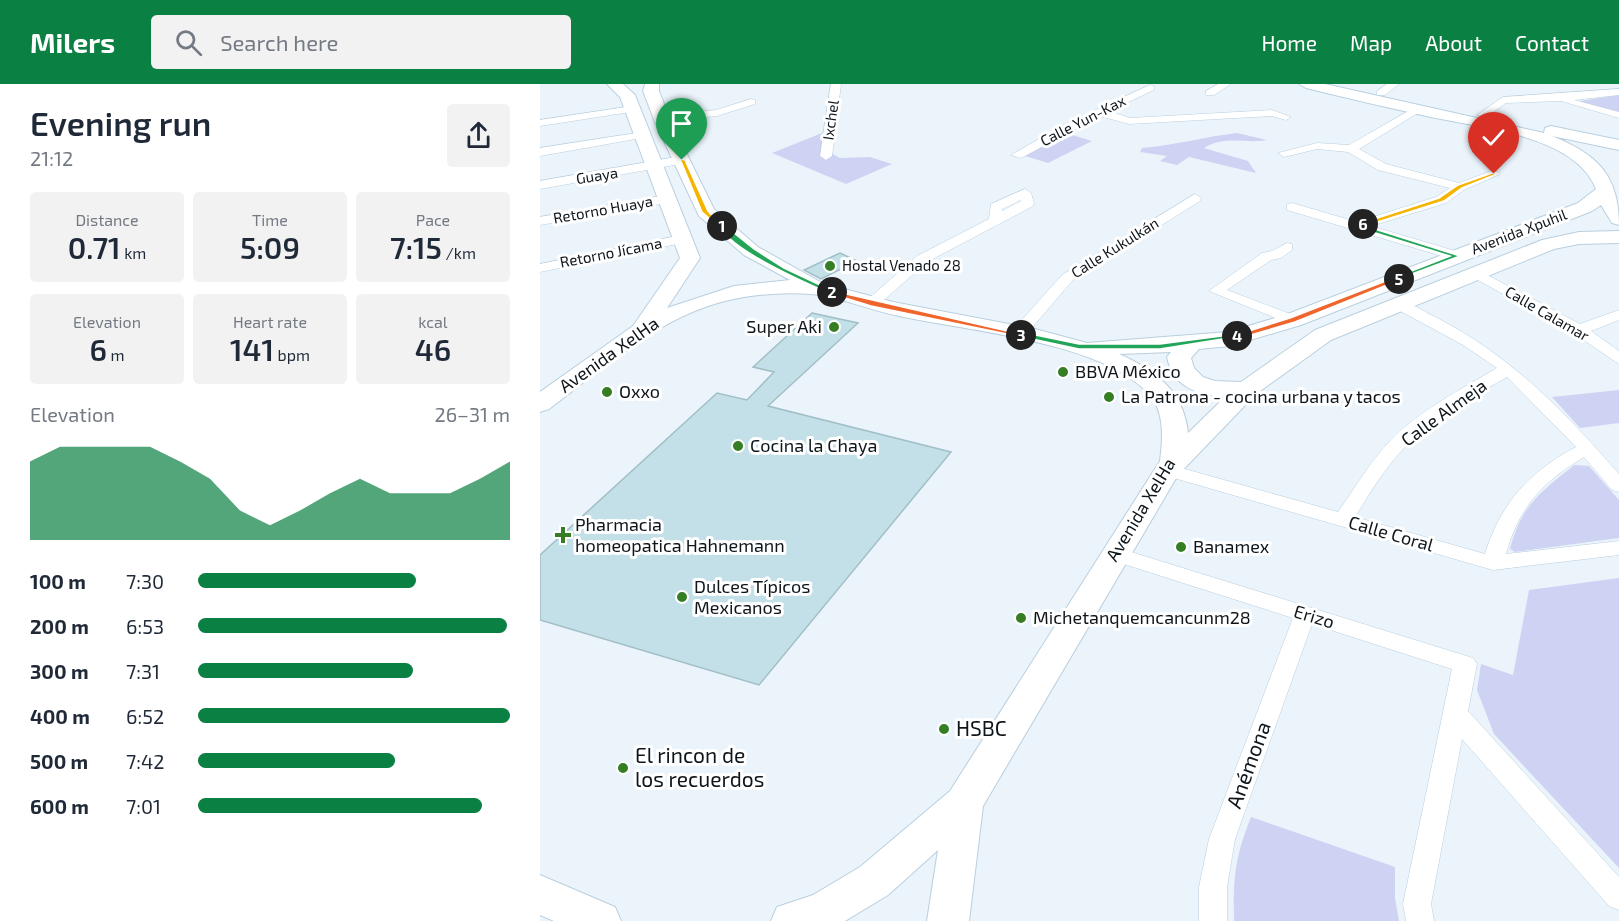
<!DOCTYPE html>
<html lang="en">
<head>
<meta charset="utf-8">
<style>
	:root { --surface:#fff; --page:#f2f2f3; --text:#1f2937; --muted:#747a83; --accent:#0b8043 }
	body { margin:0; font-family:"Exo 2",sans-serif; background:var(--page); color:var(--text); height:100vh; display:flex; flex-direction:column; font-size:22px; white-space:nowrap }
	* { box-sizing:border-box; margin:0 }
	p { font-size:20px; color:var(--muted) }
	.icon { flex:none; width:33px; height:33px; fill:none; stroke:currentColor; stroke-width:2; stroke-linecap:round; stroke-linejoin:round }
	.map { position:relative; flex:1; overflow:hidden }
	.details { display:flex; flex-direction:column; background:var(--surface); width:540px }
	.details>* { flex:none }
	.pin { position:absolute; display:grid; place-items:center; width:51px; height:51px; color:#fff; margin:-62px -26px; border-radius:50% 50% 50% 0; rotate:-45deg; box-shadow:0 0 6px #0007 }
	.pin .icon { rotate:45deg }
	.km { position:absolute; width:30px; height:30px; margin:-15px; border-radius:50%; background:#222; color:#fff; font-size:16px; line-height:30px; text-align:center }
	.round { display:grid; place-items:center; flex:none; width:63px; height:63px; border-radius:6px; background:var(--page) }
	.summary { display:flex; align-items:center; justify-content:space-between; height:102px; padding:0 30px }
	h1 { font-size:33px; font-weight:600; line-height:45px }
	.metrics { display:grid; grid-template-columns:repeat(3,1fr); gap:9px; height:102px; padding:6px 30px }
	.metrics div { display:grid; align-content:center; border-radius:6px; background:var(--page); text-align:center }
	.metrics b { font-size:30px; font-weight:600 }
	.metrics small { font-size:16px; font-weight:400 }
	.metrics p { font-size:16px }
	.chart { height:168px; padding:12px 30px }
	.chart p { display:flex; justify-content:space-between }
	.chart svg { width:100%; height:108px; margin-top:6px; fill:var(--accent); opacity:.7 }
	ul { padding:0 30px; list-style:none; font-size:20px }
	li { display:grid; grid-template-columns:96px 72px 1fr; align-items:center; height:45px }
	li i { height:15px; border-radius:8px; background:var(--accent) }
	header { display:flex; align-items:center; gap:36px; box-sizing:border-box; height:84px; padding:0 30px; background:var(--accent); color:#fff }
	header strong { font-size:28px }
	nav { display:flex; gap:33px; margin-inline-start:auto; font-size:21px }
	.search { width:420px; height:54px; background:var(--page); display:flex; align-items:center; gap:15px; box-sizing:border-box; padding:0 21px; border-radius:6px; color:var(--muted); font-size:22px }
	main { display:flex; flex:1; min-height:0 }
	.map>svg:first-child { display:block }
	.green { fill:#ced3f3 }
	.building { fill:#c3e0e9; stroke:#a2bec7; stroke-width:1.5 }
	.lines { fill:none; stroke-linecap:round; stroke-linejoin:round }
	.street-casing { stroke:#b9cfdf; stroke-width:1 }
	.secondary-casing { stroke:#b9cfdf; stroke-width:2 }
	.street { fill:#fff; fill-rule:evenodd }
	.secondary { fill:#fff; fill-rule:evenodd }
	.split-1 { fill:#f5b400; stroke:#fff; stroke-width:1.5 }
	.split-2 { fill:#22a559; stroke:#fff; stroke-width:1.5 }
	.split-3 { fill:#f0652b; stroke:#fff; stroke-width:1.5 }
	.split-4 { fill:#22a559; stroke:#fff; stroke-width:1.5 }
	.split-5 { fill:#f0652b; stroke:#fff; stroke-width:1.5 }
	.split-6 { fill:#22a559; stroke:#fff; stroke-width:1.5 }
	.split-7 { fill:#f5b400; stroke:#fff; stroke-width:1.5 }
	.poi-dot { fill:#357e24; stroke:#fff; stroke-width:2 }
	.labels { text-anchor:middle; stroke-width:6; stroke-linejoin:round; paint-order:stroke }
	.far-street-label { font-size:15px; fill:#0e161c; stroke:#fff }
	.far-poi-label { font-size:15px; fill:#0e161c; stroke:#fff; text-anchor:start }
	.poi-label { font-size:18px; fill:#0e161c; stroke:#fff; text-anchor:start }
	.street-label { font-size:18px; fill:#0e161c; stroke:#fff }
	.near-poi-label { font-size:21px; fill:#0e161c; stroke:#fff; text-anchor:start }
	.near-street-label { font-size:21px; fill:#0e161c; stroke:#fff }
</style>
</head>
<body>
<header>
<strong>Milers</strong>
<div class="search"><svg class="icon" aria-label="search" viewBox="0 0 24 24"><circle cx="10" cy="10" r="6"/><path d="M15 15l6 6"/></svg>Search here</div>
<nav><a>Home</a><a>Map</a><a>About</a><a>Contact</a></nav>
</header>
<main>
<section class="details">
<div class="summary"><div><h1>Evening run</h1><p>21:12</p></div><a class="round"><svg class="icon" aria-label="share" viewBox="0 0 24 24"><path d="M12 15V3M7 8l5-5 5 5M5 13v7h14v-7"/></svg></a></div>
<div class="metrics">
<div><p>Distance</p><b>0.71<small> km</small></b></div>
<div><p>Time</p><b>5:09</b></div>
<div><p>Pace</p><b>7:15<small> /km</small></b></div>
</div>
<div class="metrics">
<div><p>Elevation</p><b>6<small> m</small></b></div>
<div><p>Heart rate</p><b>141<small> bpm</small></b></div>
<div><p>kcal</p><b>46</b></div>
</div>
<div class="chart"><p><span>Elevation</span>26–31 m</p>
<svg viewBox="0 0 160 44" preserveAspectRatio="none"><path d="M0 44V12L10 6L20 6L30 6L40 6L50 12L60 19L70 32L80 38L90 32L100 25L110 19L120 25L130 25L140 25L150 19L160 12V44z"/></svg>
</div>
<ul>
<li><b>100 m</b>7:30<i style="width:70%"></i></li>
<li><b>200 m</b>6:53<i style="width:99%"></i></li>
<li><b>300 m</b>7:31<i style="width:69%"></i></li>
<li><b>400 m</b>6:52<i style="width:100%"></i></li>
<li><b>500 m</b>7:42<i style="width:63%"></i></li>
<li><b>600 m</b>7:01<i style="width:91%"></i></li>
</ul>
</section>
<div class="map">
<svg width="1079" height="837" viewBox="0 0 1079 837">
	<rect width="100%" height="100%" fill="#ebf4fb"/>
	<!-- green -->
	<g class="green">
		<polygon points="1079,11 1079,29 1033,18"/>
		<polygon points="282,49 293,52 291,69 300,74 330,73 352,80 306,100 232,69"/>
		<polygon points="526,49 552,57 508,79 482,71"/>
		<path d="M 697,49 L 727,56 C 705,60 685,51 664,64 L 708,77 L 716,89 L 649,73 L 637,81 L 620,77 L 627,72 L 600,68 L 602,64 C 635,61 664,53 697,49 Z"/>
		<polygon points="1079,306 1079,339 1040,344 1012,313"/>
		<path d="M 1034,381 L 1049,382 L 1079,416 L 1079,454 L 975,468 L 970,465 C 982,420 999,410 1034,381 Z"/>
		<polygon points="1079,494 1079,784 954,650 937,606 941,580 973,591 989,506"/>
		<path d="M 711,733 L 855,783 L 855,814 L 859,837 L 694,837 C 693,794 695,773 711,733 Z"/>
	</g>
	<!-- building -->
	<g class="building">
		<polygon points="300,169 317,177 281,195 264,186"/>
		<polygon points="272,229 318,239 228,322 411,368 219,601 0,536 0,471 177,309 207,316 234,288 213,283"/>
	</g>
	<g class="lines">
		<defs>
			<g id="street">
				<polygon points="291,0 301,0 292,72 286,76 280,72"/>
				<polygon points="678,0 691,0 674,11 666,11 666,7"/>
				<polygon points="847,0 859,0 845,11 837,11 837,7"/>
				<polygon points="610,1 614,2 614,6 569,27 590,34 732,26 751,33 746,36 732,32 589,40 560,32 481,74 471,71 527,39"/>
				<polygon points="1079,5 1079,11 1034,16 1079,28 1079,34 1021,17 966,19 946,33 937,31 963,13"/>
				<polygon points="211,15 215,16 215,20 177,32 155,34 130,46 120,44 149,29 176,26"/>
				<polygon points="93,22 98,25 97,27 0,42 0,36"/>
				<polygon points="877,22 882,25 881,27 819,65 846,80 919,99 954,86 960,90 924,106 906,119 831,142 922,169 922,175 912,175 747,126 747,120 752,119 817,138 896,113 910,104 838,86 808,68 777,65 744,73 738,69 777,59 809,61"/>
				<polygon points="103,48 107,49 107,53 0,72 0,64"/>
				<polygon points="142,72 148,76 146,79 0,105 0,97"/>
				<path d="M 485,105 L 491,109 L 494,119 L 493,122 L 387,178 L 336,223 L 326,223 L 323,220 L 326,217 L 377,172 L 449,135 L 451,120 ZM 481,116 L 481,117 L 462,127 L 462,125 Z"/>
				<polygon points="655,110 661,114 660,117 532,197 484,253 472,253 470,250 472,247 522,191"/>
				<polygon points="127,111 132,112 132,118 0,141 0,133"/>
				<polygon points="142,151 149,155 147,158 0,188 0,180"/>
				<polygon points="747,159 752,160 752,166 741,174 731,176 687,206 758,233 761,236 758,239 748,239 669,207 722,169 732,167"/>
				<polygon points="934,184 1040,240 1079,226 1079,236 1051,247 1079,267 1079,280 1033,249 929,191 927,188"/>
				<path d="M 858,215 C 872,219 886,229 899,235 C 975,275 1023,327 1079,390 L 1079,408 L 1072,406 L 1044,373 C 1002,398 979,423 966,470 L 1079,457 L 1079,471 L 953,486 L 620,390 L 618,386 L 620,382 L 627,380 L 798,428 C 815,404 830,378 850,357 C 880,326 920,306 957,284 L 923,261 L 853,223 L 850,220 L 853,217 ZM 967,293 L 1036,363 C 990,387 960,420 945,470 L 815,433 C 830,409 844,385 864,364 C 892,334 931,314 967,293 Z"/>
				<polygon points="575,463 933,574 937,580 928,627 1079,793 1079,826 1069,822 922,655 891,820 894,837 866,837 863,820 912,585 772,540 695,755 687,803 687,837 659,837 659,803 669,755 753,534 568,475 565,470 568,465"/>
			</g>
			<g id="secondary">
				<path d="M 67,0 L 83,0 L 95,11 L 160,174 L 127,224 L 194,202 L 250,196 L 204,171 L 159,132 L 115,38 L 103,7 L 105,0 L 119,0 L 119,7 L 131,38 L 174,125 L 218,163 L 282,199 L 353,218 L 495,245 L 547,259 L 688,248 L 745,231 L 1038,119 L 1056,105 C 1035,51 940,44 891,33 C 849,24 807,14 766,4 L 759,0 L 785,0 L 1004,49 L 1005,44 L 1011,42 L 1079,56 L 1079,66 L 1012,52 C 1057,70 1079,91 1079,141 L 1072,139 L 1061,121 L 1052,127 L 761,241 L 690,262 L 659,265 L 651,274 L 654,284 L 663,293 L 675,297 L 701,298 L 775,246 L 1002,156 L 1039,148 L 1079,147 L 1079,159 L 1039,160 L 1014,165 L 791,256 L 716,310 L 638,391 L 443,722 L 429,837 L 387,837 L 398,766 L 348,811 L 305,837 L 231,837 L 237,823 L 273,811 L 320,783 L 410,707 L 620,377 C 623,354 625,325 607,308 C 558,257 427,247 359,232 C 329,226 301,213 271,210 C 245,208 219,210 194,215 C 123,229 65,283 9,325 L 0,328 L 0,308 L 93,242 L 140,174 L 80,13 ZM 631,268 L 627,273 C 633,303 657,311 685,313 L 648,349 C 644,307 615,286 579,270 Z"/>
				<polygon points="0,791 75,823 81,837 14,837 0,831"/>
			</g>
		</defs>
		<!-- street casing -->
		<use href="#street" class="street-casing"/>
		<!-- secondary casing -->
		<use href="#secondary" class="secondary-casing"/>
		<!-- street -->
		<use href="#street" class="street"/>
		<!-- secondary -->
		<use href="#secondary" class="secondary"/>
	</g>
	<!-- split-1 -->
	<polygon class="split-1" points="140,75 145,76 168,127 184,144 180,144 162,128"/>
	<!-- split-2 -->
	<path class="split-2" d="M 180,141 L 184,141 L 214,165 L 244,184 L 295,208 L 289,209 C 266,199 186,164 180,141 Z"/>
	<!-- split-3 -->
	<polygon class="split-3" points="289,206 485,251 481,253 331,222 289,209"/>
	<!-- split-4 -->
	<polygon class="split-4" points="481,248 539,260 620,260 697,250 701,252 620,265 539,265 478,252"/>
	<!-- split-5 -->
	<polygon class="split-5" points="856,193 862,195 755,238 697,255 693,252 750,234"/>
	<!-- split-6 -->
	<polygon class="split-6" points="820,139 825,139 825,142 920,172 856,196 856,193 910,172 816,143"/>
	<!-- split-7 -->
	<polygon class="split-7" points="952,89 957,90 922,104 904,117 825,142 819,140 899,114 918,101"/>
	<!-- markers -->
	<g class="poi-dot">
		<circle cx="290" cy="182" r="6"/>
		<circle cx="294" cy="243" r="6"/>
		<circle cx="523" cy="288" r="6"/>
		<circle cx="67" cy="308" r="6"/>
		<circle cx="569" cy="313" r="6"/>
		<circle cx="198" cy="362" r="6"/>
		<path d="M20 442h6v6h6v6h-6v6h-6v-6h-6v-6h6z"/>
		<circle cx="641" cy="463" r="6"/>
		<circle cx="142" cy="513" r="6"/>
		<circle cx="481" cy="534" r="6"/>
		<circle cx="404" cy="645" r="6"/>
		<circle cx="83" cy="684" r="6"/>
	</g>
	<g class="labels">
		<!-- far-street labels -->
		<g class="far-street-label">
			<text transform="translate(291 36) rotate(-82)" y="5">Ixchel</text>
			<text transform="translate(543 37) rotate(-27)" y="5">Calle Yun-Kax</text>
			<text transform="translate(57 92) rotate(-9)" y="5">Guaya</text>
			<text transform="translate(63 126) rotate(-10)" y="5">Retorno Huaya</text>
			<text transform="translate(979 148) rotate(-21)" y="5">Avenida Xpuhil</text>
			<text transform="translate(575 164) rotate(-32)" y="5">Calle Kukulkán</text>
			<text transform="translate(71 169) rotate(-11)" y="5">Retorno Jícama</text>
			<text transform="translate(1007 230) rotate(30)" y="5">Calle Calamar</text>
		</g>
		<!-- far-poi labels -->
		<g class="far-poi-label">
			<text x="302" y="187">Hostal Venado 28</text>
		</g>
		<!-- poi labels -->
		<g class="poi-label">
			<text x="282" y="249" text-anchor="end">Super Aki</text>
			<text x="535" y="294">BBVA México</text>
			<text x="79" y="314">Oxxo</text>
			<text x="581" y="319">La Patrona - cocina urbana y tacos</text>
			<text x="210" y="368">Cocina la Chaya</text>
			<text x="35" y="447">Pharmacia<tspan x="35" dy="21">homeopatica Hahnemann</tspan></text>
			<text x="653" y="469">Banamex</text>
			<text x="154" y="509">Dulces Típicos<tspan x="154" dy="21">Mexicanos</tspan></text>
			<text x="493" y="540">Michetanquemcancunm28</text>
		</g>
		<!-- street labels -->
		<g class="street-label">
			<text transform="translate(69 271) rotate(-35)" y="6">Avenida XelHa</text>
			<text transform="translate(904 329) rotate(-36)" y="6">Calle Almeja</text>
			<text transform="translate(601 426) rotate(-59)" y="6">Avenida XelHa</text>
			<text transform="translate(851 450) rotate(16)" y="6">Calle Coral</text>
			<text transform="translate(774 533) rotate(17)" y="6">Erizo</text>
		</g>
		<!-- near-poi labels -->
		<g class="near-poi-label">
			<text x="416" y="652">HSBC</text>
			<text x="95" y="679">El rincon de<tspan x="95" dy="24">los recuerdos</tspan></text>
		</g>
		<!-- near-street labels -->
		<g class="near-street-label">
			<text transform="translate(709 681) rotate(-70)" y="7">Anémona</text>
		</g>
	</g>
</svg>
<div class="pin" style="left:142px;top:76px;background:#1e9e55"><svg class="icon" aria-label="arrive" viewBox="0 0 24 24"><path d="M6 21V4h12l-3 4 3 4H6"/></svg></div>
<div class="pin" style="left:954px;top:90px;background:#d93025"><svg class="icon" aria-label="check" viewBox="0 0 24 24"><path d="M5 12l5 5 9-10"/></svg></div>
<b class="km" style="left:182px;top:142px">1</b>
<b class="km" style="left:292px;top:208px">2</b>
<b class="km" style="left:481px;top:251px">3</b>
<b class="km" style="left:697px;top:252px">4</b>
<b class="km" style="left:859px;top:195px">5</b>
<b class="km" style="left:823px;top:140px">6</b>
</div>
</main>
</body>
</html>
